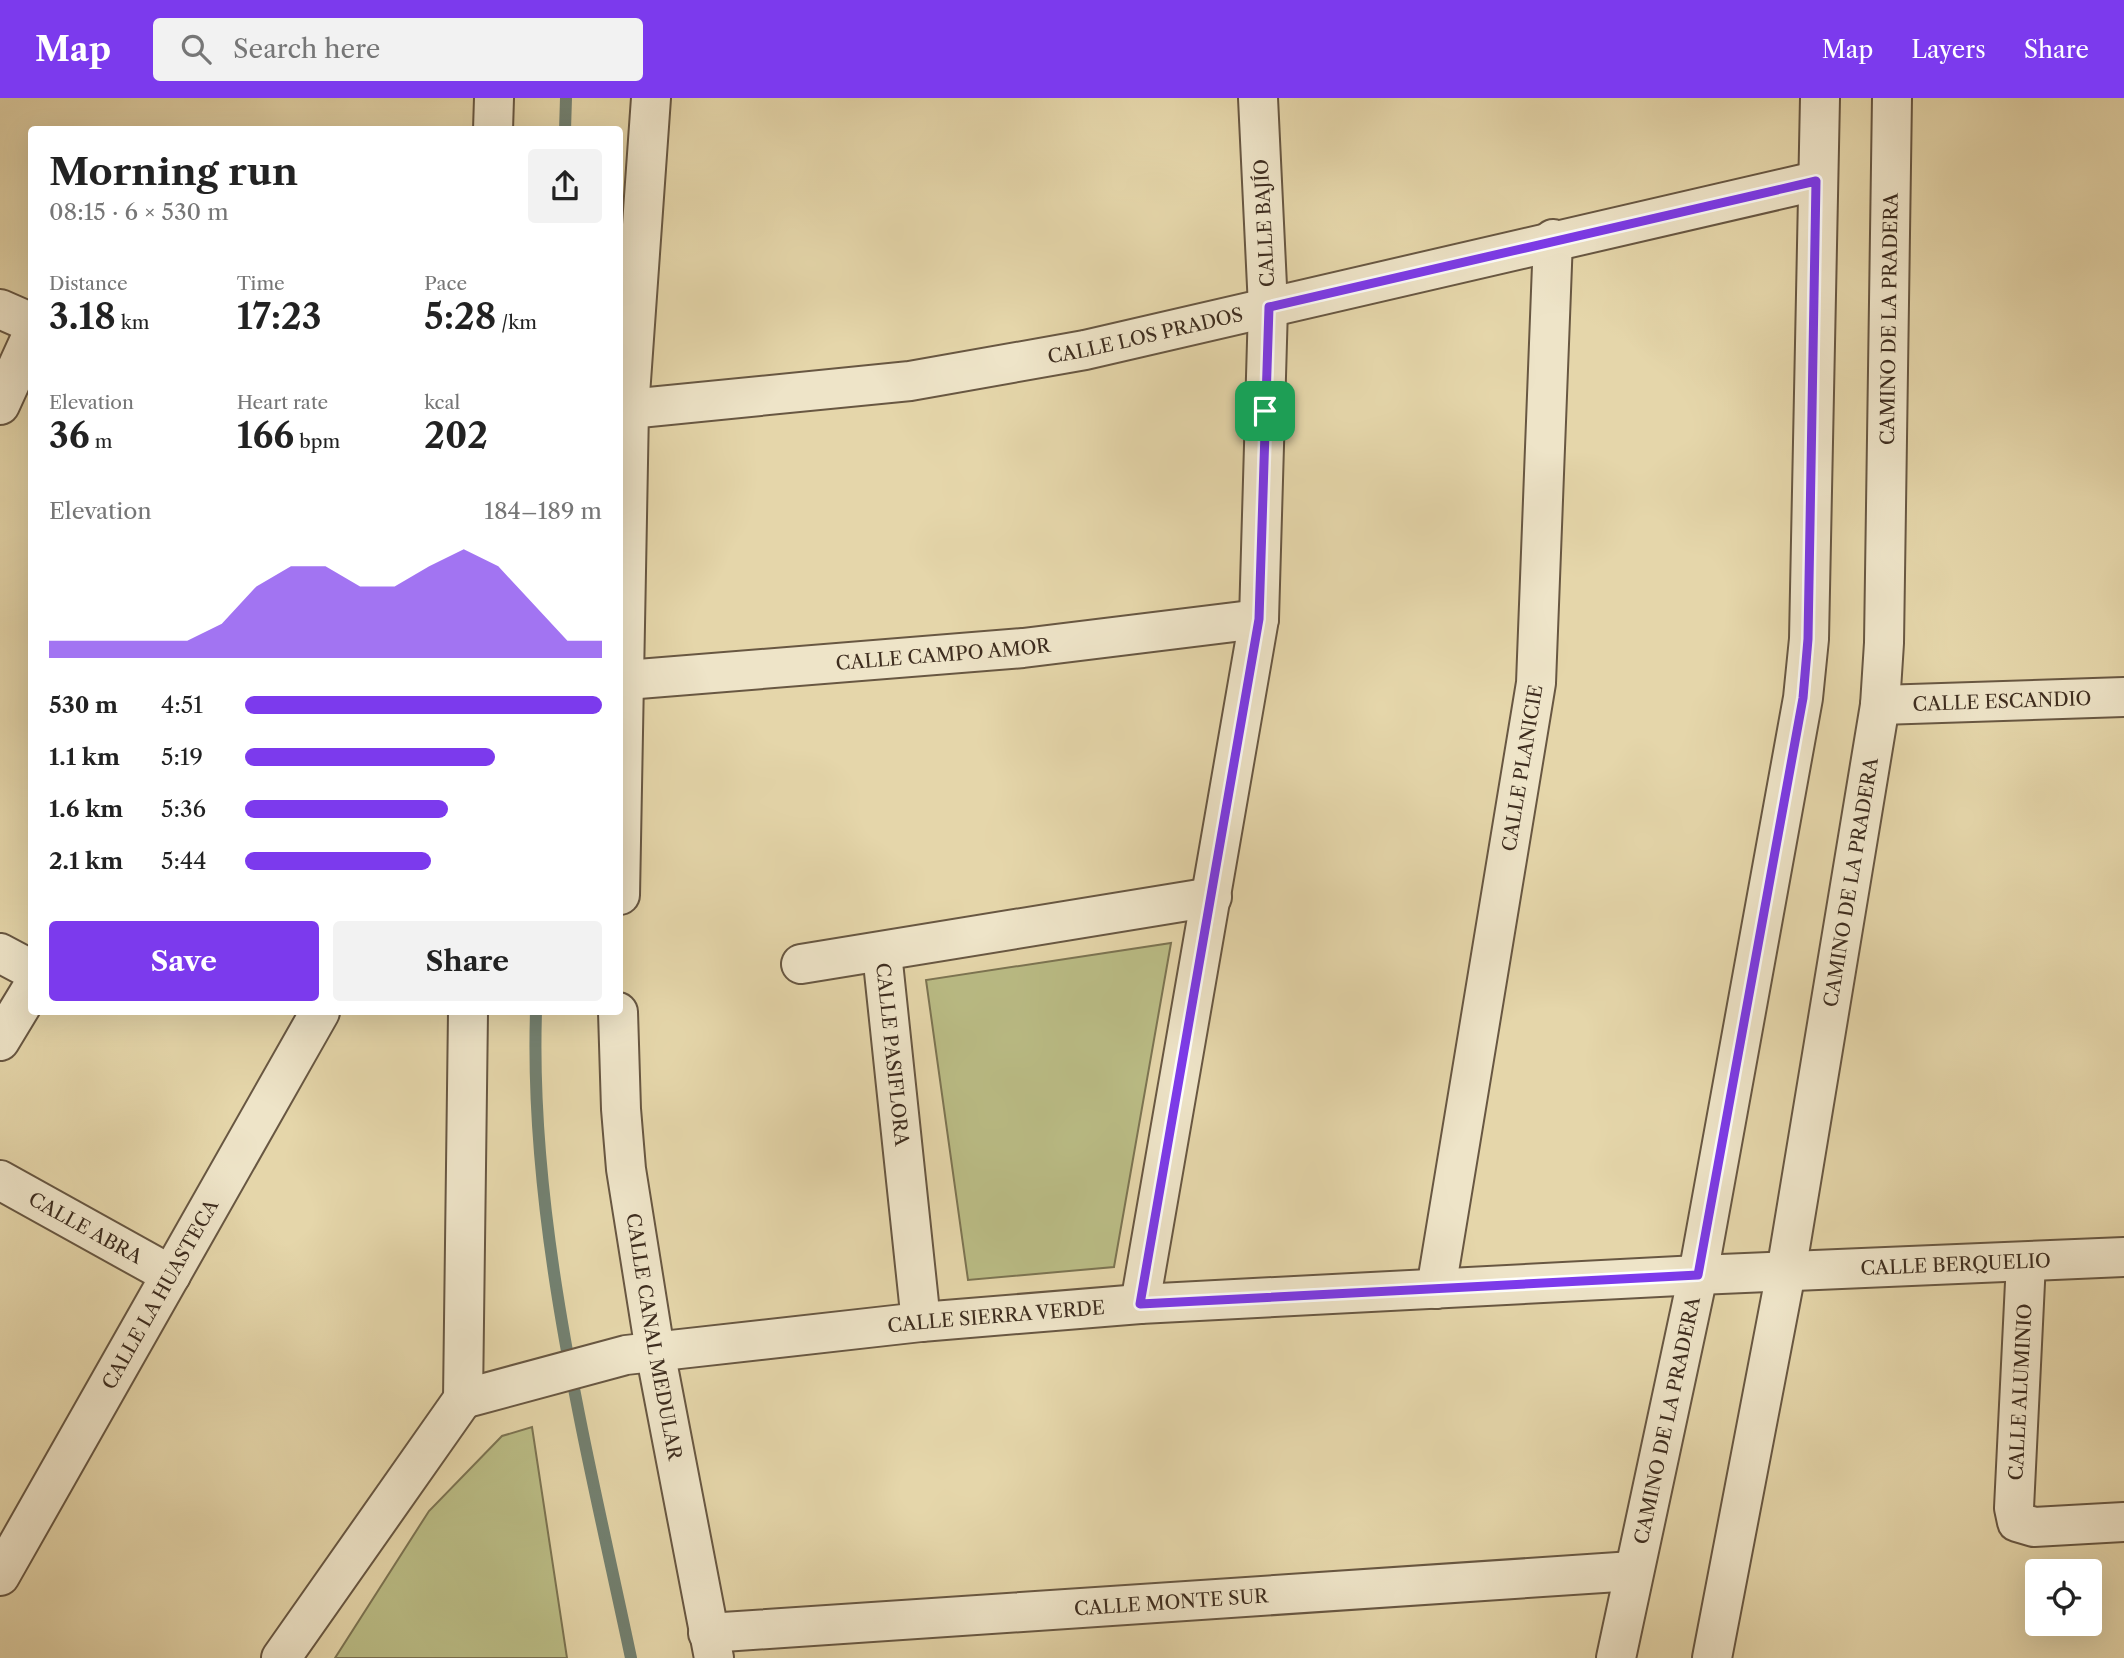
<!DOCTYPE html>
<html lang="en">
<head>
<meta charset="utf-8">
<style>
	:root { --surface:#fff; --page:#f2f2f2; --text:#222; --muted:#767676; --accent:#7c3aed }
	body { margin:0; font-family:"Libre Caslon Text",serif; background:var(--page); color:var(--text); height:100vh; display:flex; flex-direction:column; font-size:26px; white-space:nowrap }
	* { box-sizing:border-box; margin:0 }
	p { font-size:23px; color:var(--muted) }
	.icon { flex:none; width:38px; height:38px; fill:none; stroke:currentColor; stroke-width:2; stroke-linecap:round; stroke-linejoin:round }
	.map { position:relative; flex:1; overflow:hidden }
	.side { position:absolute; left:28px; top:28px; width:595px; height:889px; display:flex; flex-direction:column; background:var(--surface); border-radius:7px; box-shadow:0 7px 28px #0002 }
	.side>* { flex:none }
	.fabs { position:absolute; left:2025px; top:1461px; display:grid; gap:14px }
	.fabs a { display:grid; place-items:center; width:77px; height:77px; border-radius:7px; background:var(--surface); box-shadow:0 7px 28px #0002; font-size:35px }
	.pin { position:absolute; display:grid; place-items:center; width:60px; height:60px; color:#fff; margin:-30px; border-radius:14px; box-shadow:0 4px 10px #0006 }
	.round { display:grid; place-items:center; flex:none; width:74px; height:74px; border-radius:7px; background:var(--page) }
	.summary { display:flex; align-items:center; justify-content:space-between; height:119px; padding:0 21px }
	h1 { font-size:38px; font-weight:700; line-height:52px }
	.figures { display:grid; grid-template-columns:repeat(3,1fr); gap:10px; height:119px; padding:7px 21px }
	.figures div { display:grid; align-content:center }
	.figures b { font-size:35px; font-weight:700 }
	.figures small { font-size:19px; font-weight:400 }
	.figures p { font-size:19px }
	.chart { height:196px; padding:14px 21px }
	.chart p { display:flex; justify-content:space-between }
	.chart svg { width:100%; height:126px; margin-top:7px; fill:var(--accent); opacity:.7 }
	.button { display:flex; gap:14px; margin-top:auto; padding:14px 21px }
	.button a { flex:1; height:80px; border-radius:7px; background:var(--accent); color:#fff; font-size:28px; font-weight:700; line-height:80px; text-align:center }
	.button a+a { background:var(--page); color:var(--text) }
	ul { padding:0 21px; list-style:none; font-size:23px }
	li { display:grid; grid-template-columns:112px 84px 1fr; align-items:center; height:52px }
	li i { height:18px; border-radius:9px; background:var(--accent) }
	header { display:flex; align-items:center; gap:42px; box-sizing:border-box; height:98px; padding:0 35px; background:var(--accent); color:#fff }
	header strong { font-size:33px }
	nav { display:flex; gap:38px; margin-inline-start:auto; font-size:24px }
	.search { width:490px; height:63px; background:var(--page); display:flex; align-items:center; gap:18px; box-sizing:border-box; padding:0 24px; border-radius:7px; color:var(--muted); font-size:26px }
	.map>svg:first-child { display:block }
	.green { fill:#babc85; stroke:#7c7452; stroke-width:2 }
	.lines { fill:none; stroke-linecap:round; stroke-linejoin:round }
	.stream { stroke:#738171; stroke-width:12 }
	.minor-casing { stroke:#685742; stroke-width:42 }
	.minor { stroke:#eee4c8; stroke-width:38 }
	.route-casing { stroke:#fff; stroke-width:14 }
	.route { stroke:#7c3aed; stroke-width:9 }
	.labels { text-anchor:middle; stroke-width:6; stroke-linejoin:round; paint-order:stroke }
	.street-label { font-size:19px; fill:#3e2d1f; stroke:#eee4c8 }
</style>
</head>
<body>
<header>
<strong>Map</strong>
<div class="search"><svg class="icon" aria-label="search" viewBox="0 0 24 24"><circle cx="10" cy="10" r="6"/><path d="M15 15l6 6"/></svg>Search here</div>
<nav><a>Map</a><a>Layers</a><a>Share</a></nav>
</header>
<div class="map">
<svg width="2124" height="1560" viewBox="0 0 2124 1560">
	<rect width="100%" height="100%" fill="#e5d6aa"/>
	<filter id="stains"><feTurbulence type="fractalNoise" baseFrequency=".00286" numOctaves="4"/><feColorMatrix values="0 0 0 0 .2 0 0 0 0 .09 0 0 0 0 .02 0 0 0 .5 -.17"/></filter>
	<radialGradient id="worn" r=".72"><stop offset=".6" stop-color="#630" stop-opacity="0"/><stop offset="1" stop-color="#630" stop-opacity=".3"/></radialGradient>
	<!-- green -->
	<g class="green">
		<polygon points="1171,845 1114,1169 968,1182 926,882"/>
		<polygon points="532,1329 567,1560 335,1560 429,1413 502,1338"/>
	</g>
	<g class="lines">
		<!-- stream -->
		<g class="stream">
			<polyline points="565,32 566,0"/>
			<path d="M 536,914 C 529,1126 587,1352 631,1560"/>
		</g>
		<defs>
			<g id="minor">
				<polyline points="493,32 494,0"/>
				<polyline points="0,211 32,225"/>
				<polyline points="0,307 32,237"/>
				<path id="s1" d="M 629,311 L 910,283 L 1085,252 L 1816,83"/>
				<path id="s2" d="M 626,582 L 1023,550 L 1259,521"/>
				<path id="s3" d="M 1880,607 L 2124,599"/>
				<polyline points="620,797 629,311 651,0"/>
				<polyline points="0,855 32,872"/>
				<path id="s4" d="M 882,855 L 921,1224"/>
				<polyline points="801,866 1212,799"/>
				<path id="s5" d="M 618,914 L 621,1011 L 626,1071 L 655,1253 L 714,1560"/>
				<polyline points="0,943 32,890"/>
				<path id="s6" d="M 0,1082 L 171,1177"/>
				<polyline points="2026,1164 2014,1410 2017,1424 2034,1429 2124,1424"/>
				<path id="s7" d="M 1436,1191 L 1536,585 L 1553,141"/>
				<polyline points="1140,1206 1259,521 1268,209 1258,0"/>
				<path id="s8" d="M 463,1301 L 626,1257 L 921,1224 L 1140,1206 L 1698,1177 L 2124,1159"/>
				<polyline points="463,1301 468,914"/>
				<path id="s9" d="M 0,1478 L 320,914"/>
				<path id="s10" d="M 708,1535 L 1633,1473"/>
				<polyline points="281,1560 463,1301"/>
				<path id="s11" d="M 1616,1560 L 1698,1177 L 1803,600 L 1809,541 L 1820,0"/>
				<path id="s12" d="M 1712,1560 L 1786,1174 L 1880,607 L 1884,545 L 1892,0"/>
			</g>
		</defs>
		<!-- minor casing -->
		<use href="#minor" class="minor-casing"/>
		<!-- minor -->
		<use href="#minor" class="minor"/>
	</g>
	<g class="lines">
		<defs>
			<polygon id="route" points="1816,83 1808,541 1803,600 1698,1177 1140,1206 1259,521 1269,209"/>
		</defs>
		<!-- route casing -->
		<use href="#route" class="route-casing"/>
		<!-- route -->
		<use href="#route" class="route"/>
	</g>
	<g class="labels">
		<!-- street labels -->
		<g class="street-label">
			<text transform="translate(1264 125) rotate(-93)" y="7">CALLE BAJÍO</text>
			<text dy="7" stroke="none"><textPath href="#s12" startOffset="1354">CAMINO DE LA PRADERA</textPath></text>
			<text dy="7" stroke="none"><textPath href="#s1" startOffset="522">CALLE LOS PRADOS</textPath></text>
			<text dy="7" stroke="none"><textPath href="#s2" startOffset="318">CALLE CAMPO AMOR</textPath></text>
			<text dy="7" stroke="none"><textPath href="#s3" startOffset="122">CALLE ESCANDIO</textPath></text>
			<text dy="7" stroke="none"><textPath href="#s7" startOffset="528">CALLE PLANICIE</textPath></text>
			<text dy="7" stroke="none"><textPath href="#s12" startOffset="788">CAMINO DE LA PRADERA</textPath></text>
			<text dy="7" stroke="none"><textPath href="#s4" startOffset="102">CALLE PASIFLORA</textPath></text>
			<text dy="7" stroke="none"><textPath href="#s6" startOffset="98">CALLE ABRA</textPath></text>
			<text dy="7" stroke="none"><textPath href="#s8" startOffset="1502">CALLE BERQUELIO</textPath></text>
			<text dy="7" stroke="none"><textPath href="#s9" startOffset="324">CALLE LA HUASTECA</textPath></text>
			<text dy="7" stroke="none"><textPath href="#s8" startOffset="541">CALLE SIERRA VERDE</textPath></text>
			<text dy="7" stroke="none"><textPath href="#s5" startOffset="327">CALLE CANAL MEDULAR</textPath></text>
			<text transform="translate(2020 1294) rotate(-87)" y="7">CALLE ALUMINIO</text>
			<text dy="7" stroke="none"><textPath href="#s11" startOffset="243">CAMINO DE LA PRADERA</textPath></text>
			<text dy="7" stroke="none"><textPath href="#s10" startOffset="464">CALLE MONTE SUR</textPath></text>
		</g>
	</g>
	<rect width="100%" height="100%" filter="url(#stains)"/>
	<rect width="100%" height="100%" fill="url(#worn)"/>
</svg>
<div class="fabs">
<a><svg class="icon" aria-label="locate" viewBox="0 0 24 24"><circle cx="12" cy="12" r="6"/><path d="M12 2v4M12 18v4M2 12h4M18 12h4"/></svg></a>
</div>
<div class="pin" style="left:1265px;top:313px;background:#1e9e55"><svg class="icon" aria-label="arrive" viewBox="0 0 24 24"><path d="M6 21V4h12l-3 4 3 4H6"/></svg></div>
<section class="side">
<div class="summary"><div><h1>Morning run</h1><p>08:15 · 6 × 530 m</p></div><a class="round"><svg class="icon" aria-label="share" viewBox="0 0 24 24"><path d="M12 15V3M7 8l5-5 5 5M5 13v7h14v-7"/></svg></a></div>
<div class="figures">
<div><p>Distance</p><b>3.18<small> km</small></b></div>
<div><p>Time</p><b>17:23</b></div>
<div><p>Pace</p><b>5:28<small> /km</small></b></div>
</div>
<div class="figures">
<div><p>Elevation</p><b>36<small> m</small></b></div>
<div><p>Heart rate</p><b>166<small> bpm</small></b></div>
<div><p>kcal</p><b>202</b></div>
</div>
<div class="chart"><p><span>Elevation</span>184–189 m</p>
<svg viewBox="0 0 160 44" preserveAspectRatio="none"><path d="M0 44V38L10 38L20 38L30 38L40 38L50 32L60 19L70 12L80 12L90 19L100 19L110 12L120 6L130 12L140 25L150 38L160 38V44z"/></svg>
</div>
<ul>
<li><b>530 m</b>4:51<i style="width:100%"></i></li>
<li><b>1.1 km</b>5:19<i style="width:70%"></i></li>
<li><b>1.6 km</b>5:36<i style="width:57%"></i></li>
<li><b>2.1 km</b>5:44<i style="width:52%"></i></li>
</ul>
<div class="button"><a>Save</a><a>Share</a></div>
</section>
</div>
</body>
</html>
